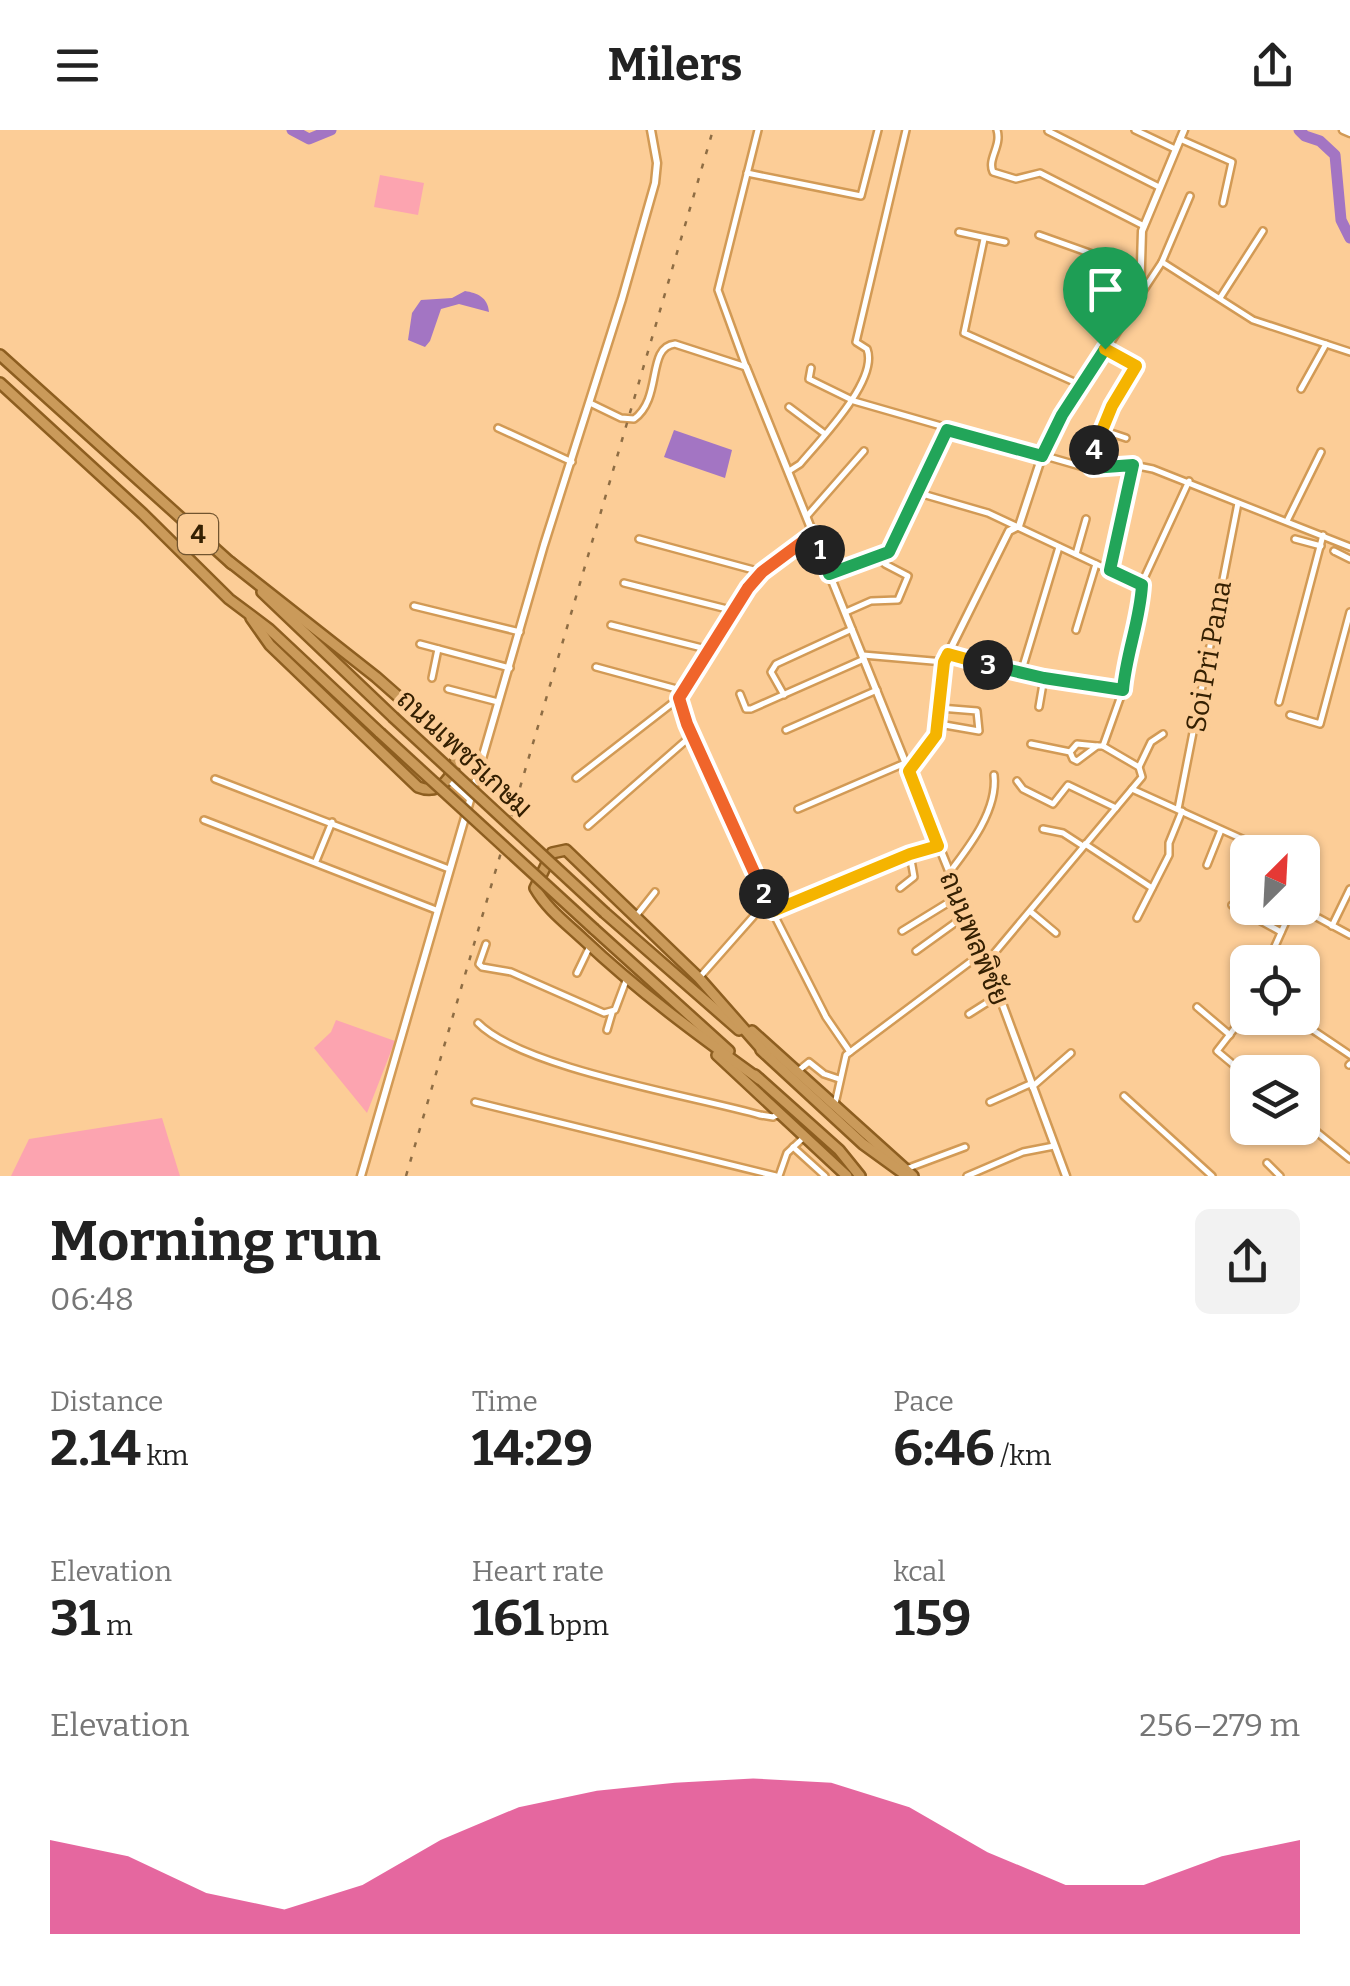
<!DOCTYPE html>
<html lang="en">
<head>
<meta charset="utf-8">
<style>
	:root { --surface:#fff; --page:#f2f2f2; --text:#222; --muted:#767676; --accent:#db2777 }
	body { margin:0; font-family:Bitter,Sarabun,serif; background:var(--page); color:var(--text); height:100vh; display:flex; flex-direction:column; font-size:38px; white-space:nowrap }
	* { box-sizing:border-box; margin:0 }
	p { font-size:32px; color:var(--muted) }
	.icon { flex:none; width:55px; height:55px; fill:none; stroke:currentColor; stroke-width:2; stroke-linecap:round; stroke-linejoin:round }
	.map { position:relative; height:1046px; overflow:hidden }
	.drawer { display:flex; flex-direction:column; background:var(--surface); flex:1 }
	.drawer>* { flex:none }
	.needle { width:65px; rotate:24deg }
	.tools { position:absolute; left:1230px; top:705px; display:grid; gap:20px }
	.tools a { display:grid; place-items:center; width:90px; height:90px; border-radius:15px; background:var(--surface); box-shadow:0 2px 8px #0004; font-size:50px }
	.pin { position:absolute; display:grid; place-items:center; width:85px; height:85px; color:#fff; margin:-102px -42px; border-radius:50% 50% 50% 0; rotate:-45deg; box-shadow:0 0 10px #0007 }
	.pin .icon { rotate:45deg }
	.km { position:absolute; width:50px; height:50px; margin:-25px; border-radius:50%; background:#222; color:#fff; font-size:28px; line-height:50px; text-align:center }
	.round { display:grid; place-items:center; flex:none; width:105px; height:105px; border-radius:15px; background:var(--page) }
	.summary { display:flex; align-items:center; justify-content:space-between; height:170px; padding:0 50px }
	h1 { font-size:55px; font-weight:700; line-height:75px }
	.stats { display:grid; grid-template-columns:repeat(3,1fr); gap:15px; height:170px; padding:10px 50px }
	.stats div { display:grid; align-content:center }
	.stats b { font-size:50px; font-weight:700 }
	.stats small { font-size:28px; font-weight:400 }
	.stats p { font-size:28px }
	.chart { height:280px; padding:20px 50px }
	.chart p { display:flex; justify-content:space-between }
	.chart svg { width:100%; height:180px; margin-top:10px; fill:var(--accent); opacity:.7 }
	header { display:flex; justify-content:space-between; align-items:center; height:130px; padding:0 50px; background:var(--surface); font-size:45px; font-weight:700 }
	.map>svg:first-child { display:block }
	.green { fill:#fca4b0 }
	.water { fill:#a375c3 }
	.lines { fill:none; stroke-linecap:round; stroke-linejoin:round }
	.river { stroke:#a375c3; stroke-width:11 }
	.minor-casing { stroke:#d29a55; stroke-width:10 }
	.tertiary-casing { stroke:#d29a55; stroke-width:11 }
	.trunk-casing { stroke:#8d5e20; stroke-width:14 }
	.minor { stroke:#fff; stroke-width:5 }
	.tertiary { stroke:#fff; stroke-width:6 }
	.trunk { stroke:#ca9a5a; stroke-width:9 }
	.rail { stroke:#8e6d44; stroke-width:2.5; stroke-dasharray:5 10; stroke-linecap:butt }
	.trunk-bridge-casing { stroke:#8d5e20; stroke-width:14; stroke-linecap:butt }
	.trunk-bridge { stroke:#ca9a5a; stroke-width:9 }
	.split-1-casing { stroke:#fff; stroke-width:20 }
	.split-2-casing { stroke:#fff; stroke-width:20 }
	.split-3-casing { stroke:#fff; stroke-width:20 }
	.split-4-casing { stroke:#fff; stroke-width:20 }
	.split-5-casing { stroke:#fff; stroke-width:20 }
	.split-1 { stroke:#22a559; stroke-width:12 }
	.split-2 { stroke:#f0652b; stroke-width:12 }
	.split-3 { stroke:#f5b400; stroke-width:12 }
	.split-4 { stroke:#22a559; stroke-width:12 }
	.split-5 { stroke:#f5b400; stroke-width:12 }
	.labels { text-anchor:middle; stroke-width:9; stroke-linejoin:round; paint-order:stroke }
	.shield { fill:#fccd97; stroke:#71542f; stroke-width:2.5 }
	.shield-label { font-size:25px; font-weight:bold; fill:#352002 }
	.street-label { font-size:28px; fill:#352002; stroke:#fccd97 }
</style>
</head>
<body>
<header><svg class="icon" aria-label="menu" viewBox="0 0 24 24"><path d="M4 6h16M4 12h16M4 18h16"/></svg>Milers<svg class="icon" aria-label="share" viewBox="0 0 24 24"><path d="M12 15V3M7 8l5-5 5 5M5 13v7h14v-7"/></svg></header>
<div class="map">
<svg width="1350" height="1046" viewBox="0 0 1350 1046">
	<rect width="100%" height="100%" fill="#fccd97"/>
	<!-- green -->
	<g class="green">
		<polygon points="380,45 424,53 418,85 374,77"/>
		<polygon points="336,890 395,911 367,983 314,918 331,902"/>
		<polygon points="162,988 180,1046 11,1046 29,1009"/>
	</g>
	<!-- water -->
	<g class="water">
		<path d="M 465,161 C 477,163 488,167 489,182 L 459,174 L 441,179 L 430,211 L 425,217 L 408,210 L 412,183 L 421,170 L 452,168 Z"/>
		<polygon points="674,300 732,320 725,348 664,327"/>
	</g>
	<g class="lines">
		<!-- river -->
		<g class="river">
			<polyline points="292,0 309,9 331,0"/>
			<polyline points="1299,0 1305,6 1320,11 1335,25 1341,90 1350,108"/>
		</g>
		<defs>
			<g id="minor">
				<path d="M 997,0 C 1002,16 987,29 993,42 L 1016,49 L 1040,43 L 1144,96"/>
				<polyline points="1135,0 1175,19"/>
				<polyline points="1048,1 1159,57"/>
				<polyline points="1180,9 1232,32 1223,73"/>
				<polyline points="747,43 861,66 878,0"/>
				<polyline points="959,102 1005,112"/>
				<polyline points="1039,105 1140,141"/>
				<polyline points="984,109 964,203 1081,255"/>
				<polyline points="1162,132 1253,190 1350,222"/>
				<polyline points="1141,164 1162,132 1190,66"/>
				<polyline points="1220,168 1263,101"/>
				<polyline points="746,237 718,160 758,0"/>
				<polyline points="811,238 809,249 854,271 1080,336 1133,335 1153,339 1350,417"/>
				<polyline points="1301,259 1326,214"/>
				<path d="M 590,273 L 621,288 L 634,289 C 663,268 646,217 675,214 L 746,237"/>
				<polyline points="789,277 825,304"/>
				<polyline points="498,298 572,332"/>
				<polyline points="1102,300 1126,308"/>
				<polyline points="1092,338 1095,317 1136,236 1105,219"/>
				<path d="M 789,341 L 800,334 C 820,310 879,250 867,219 L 856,212 L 906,0"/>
				<polyline points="919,363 988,383 1141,455"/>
				<polyline points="807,386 864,321"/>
				<polyline points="1287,391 1321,322"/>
				<polyline points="639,409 761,442"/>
				<polyline points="1295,409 1321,416"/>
				<polyline points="1334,421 1350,429"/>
				<polyline points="1076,424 1086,389"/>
				<polyline points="1110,440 1133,335"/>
				<polyline points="829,443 889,422 947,300"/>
				<polyline points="624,453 735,481"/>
				<polyline points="414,476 520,502"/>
				<polyline points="846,482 871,471 898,470 908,446 885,434 877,425"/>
				<polyline points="611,495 710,520"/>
				<polyline points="1076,500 1096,434"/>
				<polyline points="420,514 510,538"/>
				<polyline points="948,524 1044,548 1123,560"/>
				<polyline points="863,525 944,532"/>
				<polyline points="596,537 684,561"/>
				<polyline points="1021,543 1059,417"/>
				<polyline points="432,548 438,519"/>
				<polyline points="448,559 498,572"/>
				<polyline points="740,564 746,579 751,579 864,529"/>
				<polyline points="784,565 771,542 776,534 852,499"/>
				<polyline points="679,568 687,594 767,771 826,887 850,922"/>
				<polyline points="1279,572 1323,405"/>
				<polyline points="1039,577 1044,548"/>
				<polyline points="1290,585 1320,594 1350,482"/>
				<polyline points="939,594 979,601 977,581 940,578"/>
				<polyline points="786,600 877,560"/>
				<polyline points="1031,614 1070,622 1073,629 1077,631 1097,616 1103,616"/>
				<polyline points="1070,622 1077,614 1097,616"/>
				<polyline points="1139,637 1151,612 1163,604"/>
				<polyline points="576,648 679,568 748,458 762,442 813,404"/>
				<polyline points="215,649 449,739"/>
				<polyline points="1017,651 1023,659 1053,674 1068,655 1116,678"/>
				<polyline points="1132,659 1271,722"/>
				<polyline points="798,679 905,633"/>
				<polyline points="1178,679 1238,373"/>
				<polyline points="204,690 436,780"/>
				<polyline points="588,696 691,606"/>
				<polyline points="1043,699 1063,703 1083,716"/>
				<polyline points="1085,714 1152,758"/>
				<polyline points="316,731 332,692"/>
				<polyline points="1207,735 1221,700"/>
				<path d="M 949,743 C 969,717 998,680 994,645"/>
				<polyline points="900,758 914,747 910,724"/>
				<polyline points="1232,775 1281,802"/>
				<polyline points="1300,778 1350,805"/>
				<polyline points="773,781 910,724 938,717"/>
				<polyline points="1031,782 1056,803"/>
				<polyline points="636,786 655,762"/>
				<polyline points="1137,788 1169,725 1169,713 1182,681"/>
				<polyline points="1332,796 1350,759"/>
				<polyline points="902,801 959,766"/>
				<polyline points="486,814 479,834 482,837 511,842 604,883 615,880 627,848"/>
				<polyline points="916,821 966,785"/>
				<polyline points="1268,832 1292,778"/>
				<polyline points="986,833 1142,647 1139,637 1103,616 1123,560 1125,533 1141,472 1141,455 1189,351"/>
				<polyline points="577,843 590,816"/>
				<polyline points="699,848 767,771"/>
				<polyline points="1197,877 1230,905"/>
				<polyline points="1248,881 1217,921 1248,947"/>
				<polyline points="969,884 999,865"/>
				<polyline points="1295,888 1350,925"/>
				<path d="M 478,893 C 522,938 693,966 760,985 L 773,987 L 779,984"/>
				<polyline points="607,900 612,883"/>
				<polyline points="1349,935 1350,934"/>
				<polyline points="798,941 809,932 824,944 839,949"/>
				<polyline points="1032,957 1071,923"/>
				<polyline points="1124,966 1212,1046"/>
				<polyline points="475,972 776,1046"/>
				<polyline points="990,972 1030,954"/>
				<polyline points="835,974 846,925 982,823"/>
				<polyline points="1302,990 1350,1029"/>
				<polyline points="793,1017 825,1046"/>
				<polyline points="1267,1033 1280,1046"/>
				<polyline points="906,1039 965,1017"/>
				<polyline points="779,1046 787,1023 803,1008"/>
				<polyline points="967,1046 1023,1022 1054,1016"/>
			</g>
			<g id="tertiary">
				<polyline points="1343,0 1350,3"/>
				<polyline points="746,237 999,865 1066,1046"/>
				<polyline points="909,641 936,605 944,532 1009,401 1019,396 1042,326 1063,285 1140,166 1142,101 1184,0"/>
				<polyline points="448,649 469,668"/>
				<polyline points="361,1046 544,415 622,169 655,53 657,33 651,0"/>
			</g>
			<g id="trunk">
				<polyline points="0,225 232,434"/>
				<polyline points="0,253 143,384 229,469 269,499 380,603"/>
				<path d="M 230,432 L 376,547 L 451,613 L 457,624 C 454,646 441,666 418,657 L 270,515 L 251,488"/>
				<polyline points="262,462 393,587"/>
				<polyline points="605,783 739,900"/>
				<polyline points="594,799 729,921"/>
				<polyline points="752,901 913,1046"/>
				<polyline points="761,920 863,1014 907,1046"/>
				<polyline points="717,925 847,1046"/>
				<polyline points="755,945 839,1020 860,1046"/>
				<path d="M 759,949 C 698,905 638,861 583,809 C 566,793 547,779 535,758 L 552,723 L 566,720 L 699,848 L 766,924"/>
			</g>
		</defs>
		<!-- minor casing -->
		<use href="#minor" class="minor-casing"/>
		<!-- tertiary casing -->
		<use href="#tertiary" class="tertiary-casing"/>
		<!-- trunk casing -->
		<use href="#trunk" class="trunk-casing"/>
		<!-- minor -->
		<use href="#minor" class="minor"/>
		<!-- tertiary -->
		<use href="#tertiary" class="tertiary"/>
		<!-- trunk -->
		<use href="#trunk" class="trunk"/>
		<!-- rail -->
		<polyline class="rail" points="406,1046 713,0"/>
		<defs>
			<g id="trunk-bridge">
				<polyline points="393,587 605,783"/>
				<polyline points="380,603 594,799"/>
			</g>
		</defs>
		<!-- trunk-bridge casing -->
		<use href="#trunk-bridge" class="trunk-bridge-casing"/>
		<!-- trunk-bridge -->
		<use href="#trunk-bridge" class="trunk-bridge"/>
	</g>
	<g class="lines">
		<defs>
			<polyline id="split-1" points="820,420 829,444 889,422 947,300 1042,326 1062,285 1105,219"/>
			<polyline id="split-2" points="764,764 687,594 679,568 748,458 762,442 813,404 820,420"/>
			<polyline id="split-3" points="764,764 773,781 910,724 938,716 909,641 936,605 944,532 948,524 988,535"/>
			<path id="split-4" d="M 988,535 L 1044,548 L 1123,560 C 1126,524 1140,491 1142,455 L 1110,440 L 1133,335 L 1092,338 L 1094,320"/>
			<polyline id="split-5" points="1094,320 1112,276 1136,236 1105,219"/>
		</defs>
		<!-- split-1 casing -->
		<use href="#split-1" class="split-1-casing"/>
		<!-- split-2 casing -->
		<use href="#split-2" class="split-2-casing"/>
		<!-- split-3 casing -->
		<use href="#split-3" class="split-3-casing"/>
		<!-- split-4 casing -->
		<use href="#split-4" class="split-4-casing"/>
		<!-- split-5 casing -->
		<use href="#split-5" class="split-5-casing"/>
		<!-- split-1 -->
		<use href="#split-1" class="split-1"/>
		<!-- split-2 -->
		<use href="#split-2" class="split-2"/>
		<!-- split-3 -->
		<use href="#split-3" class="split-3"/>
		<!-- split-4 -->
		<use href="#split-4" class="split-4"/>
		<!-- split-5 -->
		<use href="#split-5" class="split-5"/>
	</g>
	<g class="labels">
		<!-- shield labels -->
		<rect class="shield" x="178" y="384" width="40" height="40" rx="8"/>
		<g class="shield-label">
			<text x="198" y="413">4</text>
		</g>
		<!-- street labels -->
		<g class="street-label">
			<text transform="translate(1208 526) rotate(-80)" y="10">Soi Pri Pana</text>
			<text transform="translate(465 623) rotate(43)" y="10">ถนนเพชรเกษม</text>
			<text transform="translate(975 808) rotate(68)" y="10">ถนนพลพิชัย</text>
		</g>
	</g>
</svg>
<div class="tools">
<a><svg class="needle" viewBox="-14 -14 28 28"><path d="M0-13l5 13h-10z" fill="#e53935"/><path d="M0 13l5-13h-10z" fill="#767676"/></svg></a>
<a><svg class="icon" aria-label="locate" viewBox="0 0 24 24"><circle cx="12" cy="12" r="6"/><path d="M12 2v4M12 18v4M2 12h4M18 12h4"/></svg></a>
<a><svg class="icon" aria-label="layers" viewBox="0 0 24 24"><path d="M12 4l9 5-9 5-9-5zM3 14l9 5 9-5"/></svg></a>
</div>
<div class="pin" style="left:1105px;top:219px;background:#1e9e55"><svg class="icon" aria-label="arrive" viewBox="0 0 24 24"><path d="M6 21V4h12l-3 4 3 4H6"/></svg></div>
<b class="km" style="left:820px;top:420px">1</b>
<b class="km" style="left:764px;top:764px">2</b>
<b class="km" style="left:988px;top:535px">3</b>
<b class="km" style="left:1094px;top:320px">4</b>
</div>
<section class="drawer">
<div class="summary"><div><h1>Morning run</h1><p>06:48</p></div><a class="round"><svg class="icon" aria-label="share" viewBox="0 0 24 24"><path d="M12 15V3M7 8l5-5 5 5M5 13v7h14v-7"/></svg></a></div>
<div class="stats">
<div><p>Distance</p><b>2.14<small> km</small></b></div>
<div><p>Time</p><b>14:29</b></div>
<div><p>Pace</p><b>6:46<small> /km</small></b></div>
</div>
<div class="stats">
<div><p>Elevation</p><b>31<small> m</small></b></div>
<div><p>Heart rate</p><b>161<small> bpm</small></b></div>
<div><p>kcal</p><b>159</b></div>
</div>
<div class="chart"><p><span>Elevation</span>256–279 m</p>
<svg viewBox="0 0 160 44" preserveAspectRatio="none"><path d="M0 44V21L10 25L20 34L30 38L40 32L50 21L60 13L70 9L80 7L90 6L100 7L110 13L120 24L130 32L140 32L150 25L160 21V44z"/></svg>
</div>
</section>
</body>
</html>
